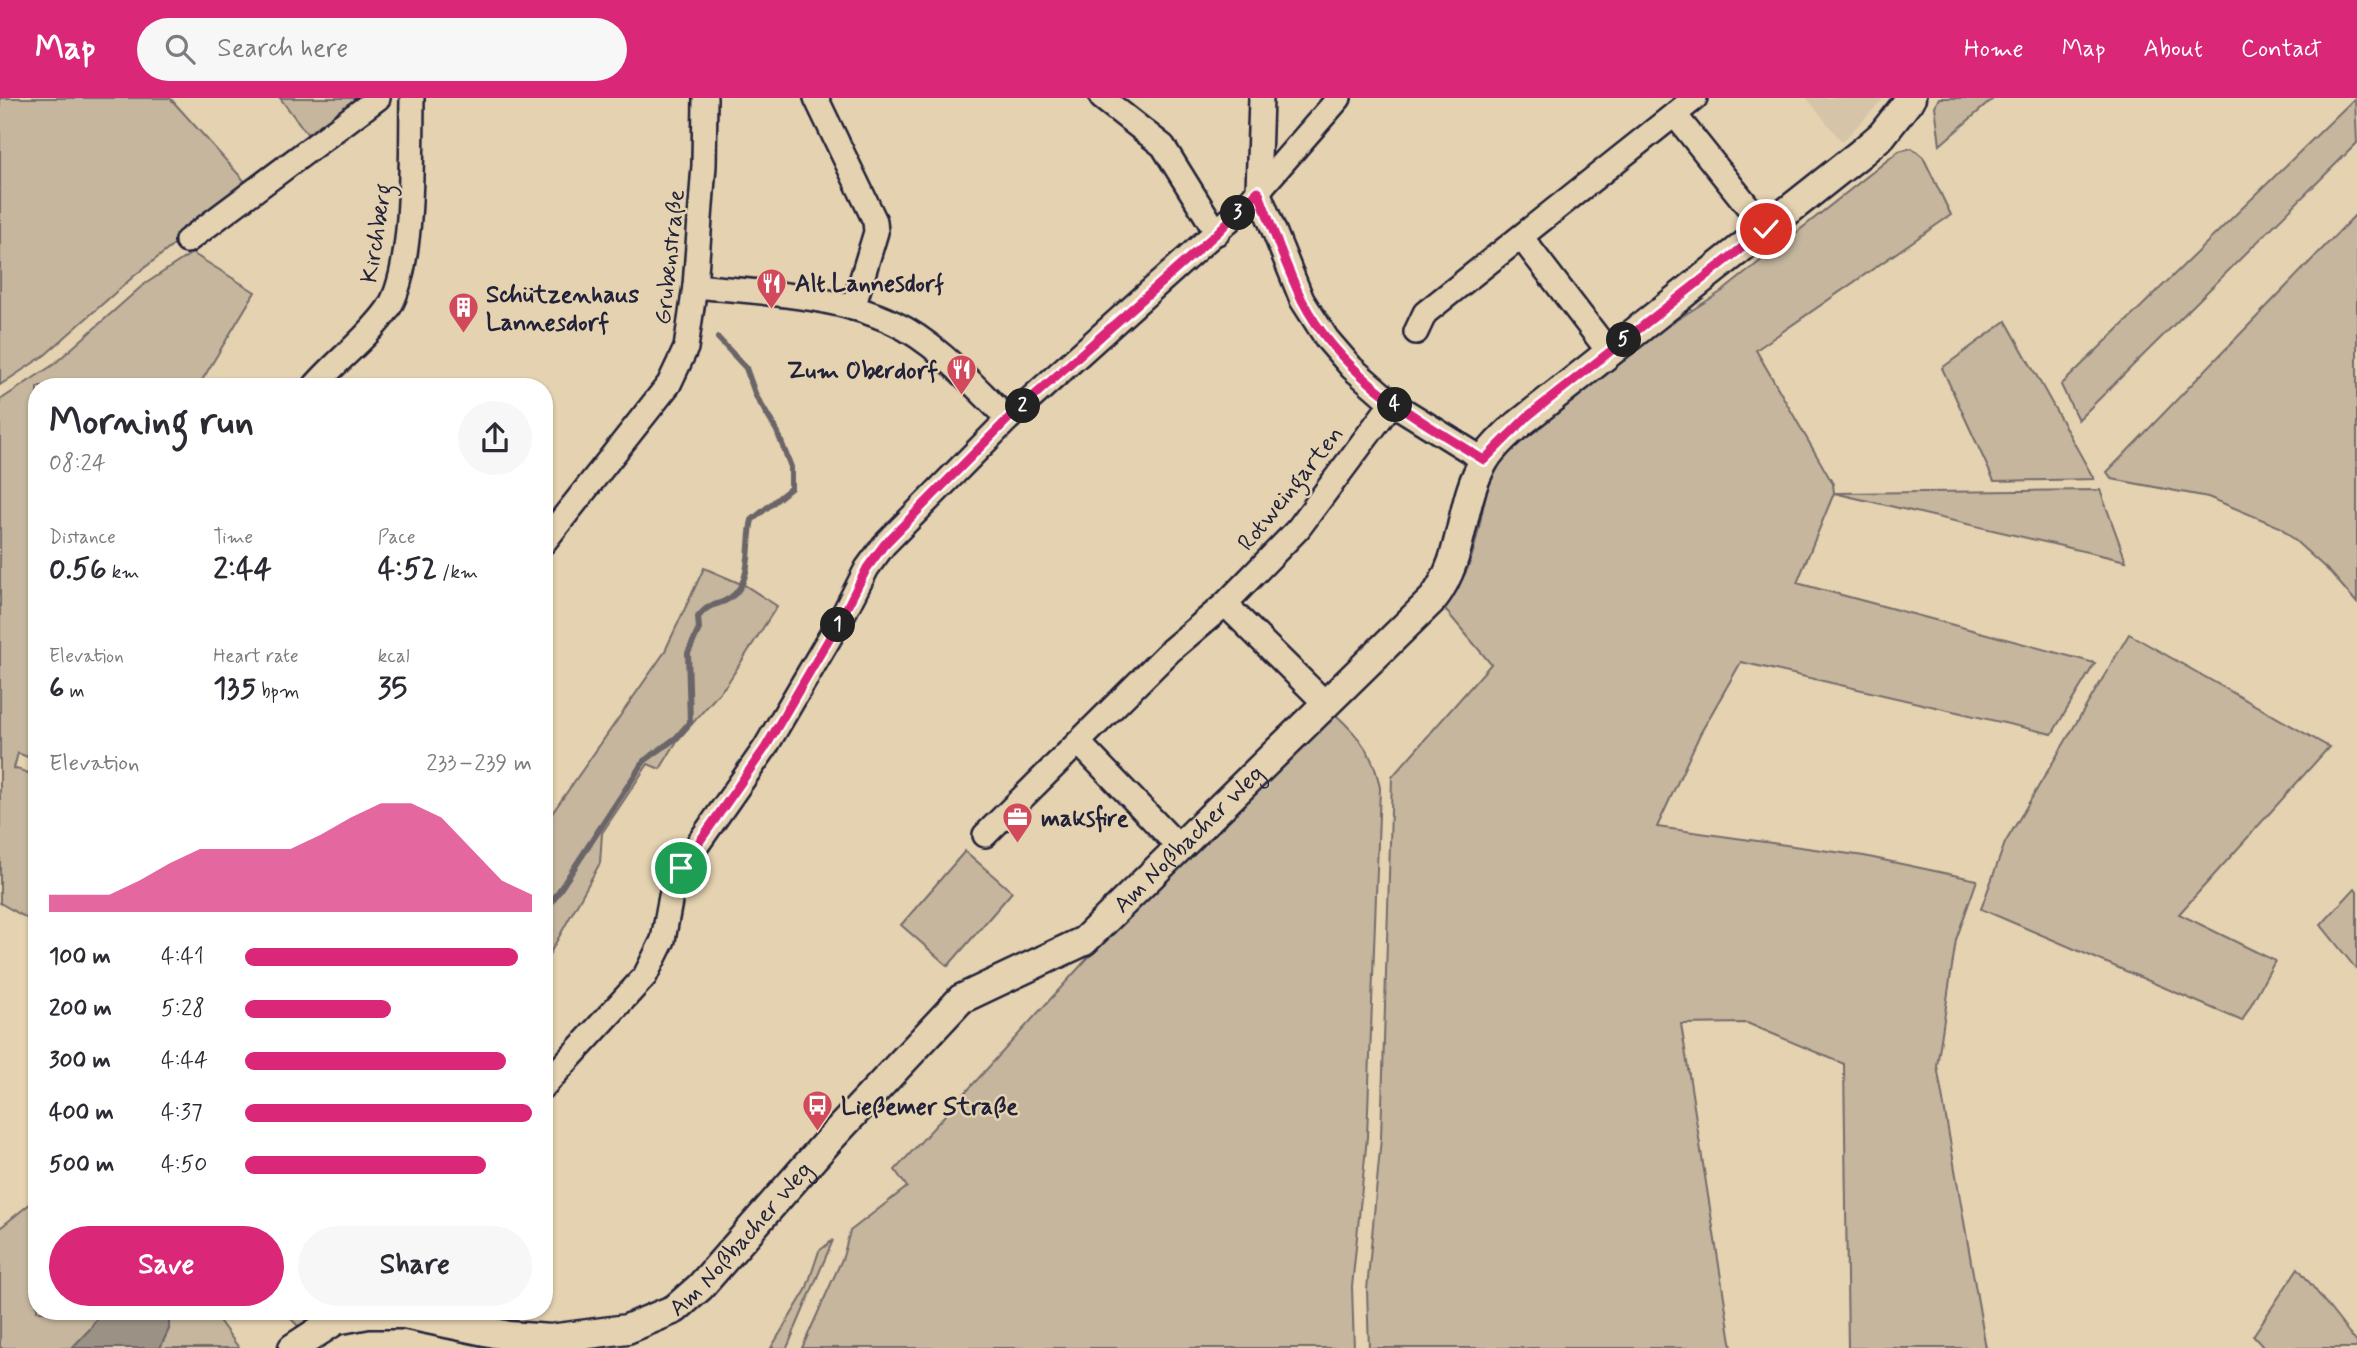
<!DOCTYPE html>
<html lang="en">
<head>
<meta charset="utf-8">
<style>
	:root { --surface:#fff; --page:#f7f7f7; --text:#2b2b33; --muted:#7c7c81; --accent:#db2777 }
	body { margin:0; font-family:Mynerve,sans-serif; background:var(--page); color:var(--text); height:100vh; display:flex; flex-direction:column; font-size:26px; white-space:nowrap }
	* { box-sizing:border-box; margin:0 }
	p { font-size:23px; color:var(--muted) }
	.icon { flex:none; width:38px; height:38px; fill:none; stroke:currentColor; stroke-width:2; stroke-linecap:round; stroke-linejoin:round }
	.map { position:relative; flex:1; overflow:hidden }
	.details { position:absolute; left:28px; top:280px; width:525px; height:942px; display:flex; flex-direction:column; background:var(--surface); border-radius:28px; box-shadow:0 2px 5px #0004 }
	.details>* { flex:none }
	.pin { position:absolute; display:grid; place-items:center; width:60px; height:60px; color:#fff; margin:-30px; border:4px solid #fff; border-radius:50%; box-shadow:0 2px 7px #0007 }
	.km { position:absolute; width:35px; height:35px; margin:-18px; border-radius:50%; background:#222; color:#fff; font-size:19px; line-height:35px; text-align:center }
	.round { display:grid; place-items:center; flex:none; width:74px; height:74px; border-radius:37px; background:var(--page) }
	.head { display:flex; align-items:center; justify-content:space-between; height:119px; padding:0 21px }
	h1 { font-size:38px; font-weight:700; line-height:52px }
	.figures { display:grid; grid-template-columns:repeat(3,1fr); gap:10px; height:119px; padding:7px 21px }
	.figures div { display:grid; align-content:center }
	.figures b { font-size:30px; font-weight:700 }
	.figures small { font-size:19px; font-weight:400 }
	.figures p { font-size:19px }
	.chart { height:196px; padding:14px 21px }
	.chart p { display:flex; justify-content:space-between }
	.chart svg { width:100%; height:126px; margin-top:7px; fill:var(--accent); opacity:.7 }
	.primary-button { display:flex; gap:14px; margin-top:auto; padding:14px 21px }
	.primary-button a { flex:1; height:80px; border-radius:42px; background:var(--accent); color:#fff; font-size:28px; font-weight:700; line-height:80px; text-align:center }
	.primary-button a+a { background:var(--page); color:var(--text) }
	ul { padding:0 21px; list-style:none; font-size:23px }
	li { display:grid; grid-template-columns:112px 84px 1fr; align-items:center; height:52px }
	li i { height:18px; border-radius:9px; background:var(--accent) }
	header { display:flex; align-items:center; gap:42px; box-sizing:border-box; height:98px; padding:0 35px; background:var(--accent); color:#fff }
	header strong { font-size:33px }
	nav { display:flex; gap:38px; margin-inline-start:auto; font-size:24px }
	.search { width:490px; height:63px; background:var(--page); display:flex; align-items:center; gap:18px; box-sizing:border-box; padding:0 24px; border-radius:38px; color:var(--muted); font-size:26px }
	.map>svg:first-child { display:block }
	.built { fill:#d5c4a7 }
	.green { fill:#c5b69d; stroke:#746c6c; stroke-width:2 }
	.water { fill:#9c9185; stroke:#6b6567; stroke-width:2 }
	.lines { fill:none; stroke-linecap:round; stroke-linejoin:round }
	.stream { stroke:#6b6567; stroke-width:6 }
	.minor-casing { stroke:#22223b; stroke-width:28 }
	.tertiary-casing { stroke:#22223b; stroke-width:33 }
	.minor { stroke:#e4d2b0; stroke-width:23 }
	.tertiary { stroke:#e4d2b0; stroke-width:28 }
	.route-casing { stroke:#fff; stroke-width:14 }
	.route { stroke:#db2777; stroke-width:9 }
	.labels { text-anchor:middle; stroke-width:5; stroke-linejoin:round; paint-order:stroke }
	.street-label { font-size:24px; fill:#22223b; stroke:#e4d2b0 }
	.poi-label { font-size:24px; font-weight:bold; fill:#22223b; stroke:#e4d2b0; text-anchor:start }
</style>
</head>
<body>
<header>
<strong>Map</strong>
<div class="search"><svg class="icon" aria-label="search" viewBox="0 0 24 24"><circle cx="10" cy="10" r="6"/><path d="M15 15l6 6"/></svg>Search here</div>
<nav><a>Home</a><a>Map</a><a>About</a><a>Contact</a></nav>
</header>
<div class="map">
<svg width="2357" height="1250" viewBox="0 0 2357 1250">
	<rect width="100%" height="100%" fill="#e4d2b0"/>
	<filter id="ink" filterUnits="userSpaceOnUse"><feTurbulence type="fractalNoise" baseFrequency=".0143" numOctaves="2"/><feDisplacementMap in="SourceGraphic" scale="14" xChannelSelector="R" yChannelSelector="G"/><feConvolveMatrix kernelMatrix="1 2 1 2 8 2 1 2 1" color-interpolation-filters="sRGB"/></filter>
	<g filter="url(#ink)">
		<!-- built -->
		<polygon class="built" points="1807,0 1884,0 1842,44"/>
		<!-- green -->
		<g class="green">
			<polygon points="0,0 170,0 249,88 134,178 45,257 0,287"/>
			<polygon points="280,0 368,0 312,42"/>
			<polygon points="1939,0 1994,0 1940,47 1935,8"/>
			<polygon points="2355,0 2357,45 2078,322 2061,287"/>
			<path d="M 1912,50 L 1923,59 L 1951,117 L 1756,252 L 1833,386 L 1834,395 L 2100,392 L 2126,463 L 1834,395 L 1797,485 L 2095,565 L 2052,636 L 1741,564 L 1700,636 L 1657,729 L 1864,758 L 1977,782 L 1956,842 L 1937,968 L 1986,1250 L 1848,1250 L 1844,966 L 1747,925 L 1681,926 L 1732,1250 L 1369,1250 L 1367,1192 L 1381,1040 L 1392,679 L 1491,566 L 1442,508 C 1453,494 1466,479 1471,461 C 1482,428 1483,392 1498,360 L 1626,254 L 1724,192 L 1899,53 Z"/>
			<polygon points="2357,115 2357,505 2331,475 2280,429 2208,399 2112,381 2107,374"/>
			<polygon points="192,155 255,194 198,289 37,289 37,663 18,655 14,670 37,678 37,826 0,805 0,302 53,267 142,188"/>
			<polygon points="2006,223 2094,381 1994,383 1942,270"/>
			<polygon points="704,470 746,488 777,508 727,586 677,643 660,671 648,666 602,735 600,765 544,866 544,727 664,555"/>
			<polygon points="2129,536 2329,649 2179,816 2275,863 2242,923 1981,811 2005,745"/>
			<path d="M 1335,616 C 1360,639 1374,657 1380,690 L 1367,1039 L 1352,1189 L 1354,1250 L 802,1250 L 843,1159 L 850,1133 L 907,1089 L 895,1072 L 1096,851 Z"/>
			<polygon points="965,753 1012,794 948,868 901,827"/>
			<polygon points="2355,790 2357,793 2357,872 2321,827"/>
			<polygon points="37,1100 37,1213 101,1213 90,1231 72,1250 0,1250 0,1130"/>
			<polygon points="833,1142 787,1250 771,1250 806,1192 819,1153"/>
			<polygon points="2298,1170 2357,1245 2357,1250 2264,1250 2253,1238"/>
			<polygon points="169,1213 212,1213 239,1250 160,1250 169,1231"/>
			<polygon points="283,1213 324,1213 300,1230"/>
		</g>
		<!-- water -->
		<polygon class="water" points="101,1213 169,1213 169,1231 160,1250 72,1250 90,1231"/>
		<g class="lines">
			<!-- stream -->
			<path class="stream" d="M 544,816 L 644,663 L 676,640 L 690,624 L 688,555 L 699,531 L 698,519 C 712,502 716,510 730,500 C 754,484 746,445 752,422 L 791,390 L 791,369 L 777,333 L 756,298 L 746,270 L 718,240"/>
			<defs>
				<g id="minor">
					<polyline points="816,0 875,123 876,134 853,210"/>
					<polyline points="1102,0 1163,48 1217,135"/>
					<polyline points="1261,0 1258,93 1302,202 1327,241 1352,270 1392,305 1484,362"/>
					<polyline points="1675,17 1766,131"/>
					<polyline points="1521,139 1609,254"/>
					<polyline points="187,143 378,0"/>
					<path d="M 695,188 C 758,194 836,197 894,225 C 937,245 974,288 1008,321"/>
					<polyline points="1416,234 1425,215 1695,0"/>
					<path d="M 314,289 C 337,262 368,240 388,211 C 415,170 411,51 412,0"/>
					<polyline points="544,444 669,286 686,250 695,188 704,67 705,0"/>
					<polyline points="1225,506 1326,606"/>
					<polyline points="1079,645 1179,749"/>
					<polyline points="985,737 1171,552 1225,506 1298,431 1392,305"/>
					<polyline points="544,988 645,878 663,842 671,798 681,770 765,650 843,517 867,470 884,447 1008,321 1246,107 1339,0"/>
				</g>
				<g id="tertiary">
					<path id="s1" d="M 293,1250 L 336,1222 L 368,1216 L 404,1216 L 509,1238 L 550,1241 L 627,1231 L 675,1211 L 700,1189 L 829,1042 L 961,901 L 1084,843 L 1433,501 C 1466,458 1458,407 1484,363 C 1490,352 1500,343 1509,334 L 1861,55 L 1882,37 L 1911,0"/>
				</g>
			</defs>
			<!-- minor casing -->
			<use href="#minor" class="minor-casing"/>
			<!-- tertiary casing -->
			<use href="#tertiary" class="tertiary-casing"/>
			<!-- minor -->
			<use href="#minor" class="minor"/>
			<!-- tertiary -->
			<use href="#tertiary" class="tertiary"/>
		</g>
	</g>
	<g class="lines" filter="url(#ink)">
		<defs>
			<path id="route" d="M 681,770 L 765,650 L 843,517 L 867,470 L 884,447 L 1008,321 L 1217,135 L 1258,93 C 1272,129 1285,167 1302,202 C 1341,278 1414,319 1484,362 L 1528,318 L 1766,131"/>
		</defs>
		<!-- route casing -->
		<use href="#route" class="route-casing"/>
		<!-- route -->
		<use href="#route" class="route"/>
	</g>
	<!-- icons -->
	<defs>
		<symbol id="restaurant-pin" viewBox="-11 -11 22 30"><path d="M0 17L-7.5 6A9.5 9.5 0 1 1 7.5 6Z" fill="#d1495b" stroke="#e4d2b0"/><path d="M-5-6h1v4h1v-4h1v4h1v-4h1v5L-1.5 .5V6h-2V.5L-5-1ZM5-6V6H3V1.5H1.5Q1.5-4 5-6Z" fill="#fff"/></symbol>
		<symbol id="building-pin" viewBox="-11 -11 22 30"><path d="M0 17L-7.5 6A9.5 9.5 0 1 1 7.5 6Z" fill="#d1495b" stroke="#e4d2b0"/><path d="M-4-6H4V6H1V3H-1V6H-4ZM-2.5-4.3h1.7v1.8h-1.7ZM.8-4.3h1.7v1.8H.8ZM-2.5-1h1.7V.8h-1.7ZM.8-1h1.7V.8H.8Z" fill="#fff"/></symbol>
		<symbol id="office-pin" viewBox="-11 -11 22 30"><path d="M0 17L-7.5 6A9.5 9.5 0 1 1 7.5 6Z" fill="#d1495b" stroke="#e4d2b0"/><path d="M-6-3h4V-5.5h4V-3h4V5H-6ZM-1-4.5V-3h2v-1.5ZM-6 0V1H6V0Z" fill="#fff"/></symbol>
		<symbol id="bus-pin" viewBox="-11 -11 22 30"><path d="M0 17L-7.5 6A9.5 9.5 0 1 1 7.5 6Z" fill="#d1495b" stroke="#e4d2b0"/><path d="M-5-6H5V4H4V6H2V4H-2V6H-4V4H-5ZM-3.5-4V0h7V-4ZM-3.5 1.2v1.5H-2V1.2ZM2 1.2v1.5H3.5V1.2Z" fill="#fff"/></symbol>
	</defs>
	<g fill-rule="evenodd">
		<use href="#restaurant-pin" x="754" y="168" width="35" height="47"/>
		<use href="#building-pin" x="446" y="192" width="35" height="47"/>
		<use href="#restaurant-pin" x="944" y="254" width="35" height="47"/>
		<use href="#office-pin" x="1000" y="702" width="35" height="47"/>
		<use href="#bus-pin" x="800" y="990" width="35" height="47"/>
	</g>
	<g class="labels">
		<!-- street labels -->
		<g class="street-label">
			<text transform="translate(376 135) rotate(-81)" y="8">Kirchberg</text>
			<text transform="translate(669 159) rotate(-84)" y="8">Grubenstraße</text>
			<text transform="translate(1290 390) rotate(-51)" y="8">Rotweingarten</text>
			<text dy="8" stroke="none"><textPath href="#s1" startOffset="1102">Am Noßbacher Weg</textPath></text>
			<text dy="8" stroke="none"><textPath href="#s1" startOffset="494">Am Noßbacher Weg</textPath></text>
		</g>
		<!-- poi labels -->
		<g class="poi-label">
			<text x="795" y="193">Alt Lannesdorf</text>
			<text x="486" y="204">Schützenhaus<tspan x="486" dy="28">Lannesdorf</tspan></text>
			<text x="938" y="280" text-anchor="end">Zum Oberdorf</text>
			<text x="1041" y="728">maksfire</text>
			<text x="841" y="1016">Ließemer Straße</text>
		</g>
	</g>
</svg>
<div class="pin" style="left:681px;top:770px;background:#1e9e55"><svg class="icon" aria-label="arrive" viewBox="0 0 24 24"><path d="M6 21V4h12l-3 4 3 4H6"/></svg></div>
<div class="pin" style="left:1766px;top:131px;background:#d93025"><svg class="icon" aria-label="check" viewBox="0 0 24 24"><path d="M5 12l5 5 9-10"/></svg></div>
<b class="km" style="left:838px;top:527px">1</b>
<b class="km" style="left:1023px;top:308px">2</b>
<b class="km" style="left:1238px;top:115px">3</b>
<b class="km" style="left:1395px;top:307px">4</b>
<b class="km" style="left:1624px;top:242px">5</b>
<section class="details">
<div class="head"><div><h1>Morning run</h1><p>08:24</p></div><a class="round"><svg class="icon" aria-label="share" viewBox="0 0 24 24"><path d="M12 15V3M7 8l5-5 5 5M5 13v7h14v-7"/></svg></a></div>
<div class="figures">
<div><p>Distance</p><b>0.56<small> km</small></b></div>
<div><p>Time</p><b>2:44</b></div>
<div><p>Pace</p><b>4:52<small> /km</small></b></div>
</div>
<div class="figures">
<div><p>Elevation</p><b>6<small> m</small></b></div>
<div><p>Heart rate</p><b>135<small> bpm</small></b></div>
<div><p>kcal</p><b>35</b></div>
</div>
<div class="chart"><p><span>Elevation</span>233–239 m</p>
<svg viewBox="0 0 160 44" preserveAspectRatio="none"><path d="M0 44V38L10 38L20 38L30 33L40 27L50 22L60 22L70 22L80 22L90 17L100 11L110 6L120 6L130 11L140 22L150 33L160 38V44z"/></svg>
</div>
<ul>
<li><b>100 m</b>4:41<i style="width:95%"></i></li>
<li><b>200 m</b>5:28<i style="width:51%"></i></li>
<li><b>300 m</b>4:44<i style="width:91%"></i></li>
<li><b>400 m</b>4:37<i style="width:100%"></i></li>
<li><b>500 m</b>4:50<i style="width:84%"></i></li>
</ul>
<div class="primary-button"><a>Save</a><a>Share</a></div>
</section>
</div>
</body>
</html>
